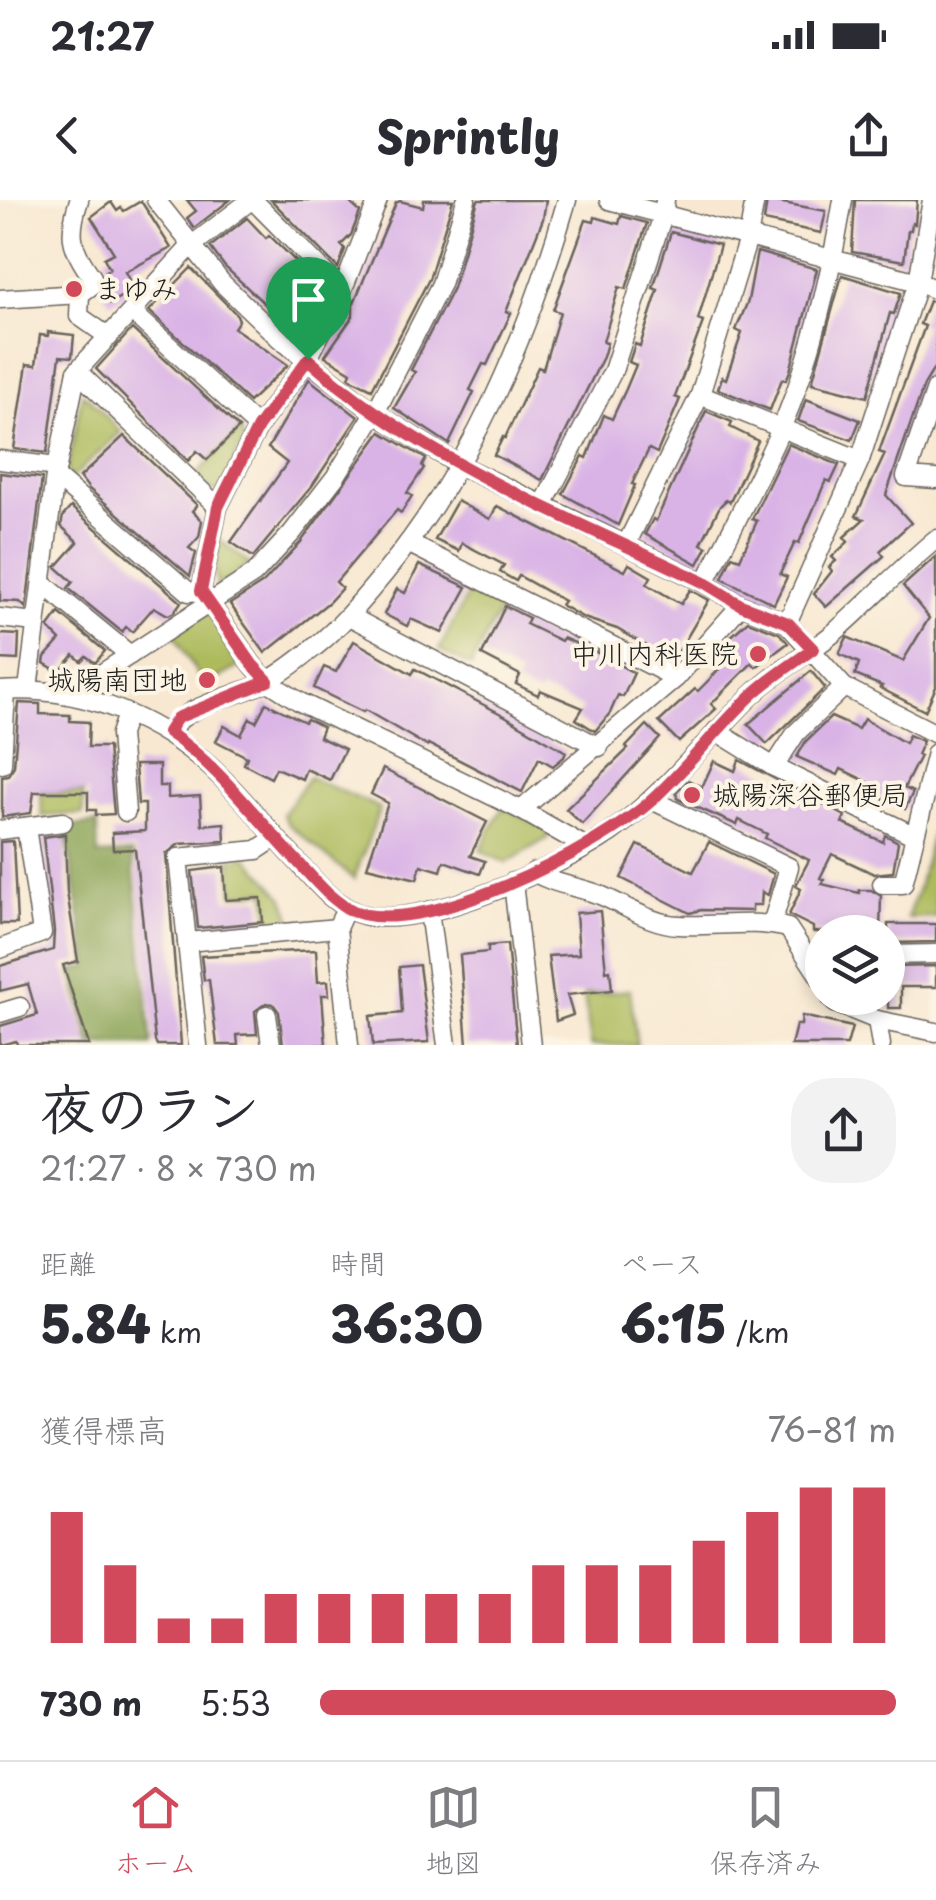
<!DOCTYPE html>
<html lang="ja">
<head>
<meta charset="utf-8">
<style>
	:root { --surface:#fff; --page:#f2f2f3; --text:#2b2b33; --muted:#7c7c81; --line:#e1e1e2; --accent:#d1495b }
	body { margin:0; font-family:"Playpen Sans","Klee One",sans-serif; background:var(--page); color:var(--text); height:100vh; display:flex; flex-direction:column; font-size:38px; white-space:nowrap }
	* { box-sizing:border-box; margin:0 }
	p { font-size:32px; color:var(--muted) }
	.icon { flex:none; width:55px; height:55px; fill:none; stroke:currentColor; stroke-width:2; stroke-linecap:round; stroke-linejoin:round }
	.map { position:relative; height:845px; overflow:hidden }
	.drawer { display:flex; flex-direction:column; background:var(--surface); flex:1 }
	.drawer>* { flex:none }
	.fabs { position:absolute; left:805px; top:715px; display:grid; gap:20px }
	.fabs a { display:grid; place-items:center; width:100px; height:100px; border-radius:50%; background:var(--surface); box-shadow:0 5px 15px #0003; font-size:50px }
	.pin { position:absolute; display:grid; place-items:center; width:85px; height:85px; color:#fff; margin:-102px -42px; border-radius:50% 50% 50% 0; rotate:-45deg; box-shadow:0 0 10px #0007 }
	.pin .icon { rotate:45deg }
	.round { display:grid; place-items:center; flex:none; width:105px; height:105px; border-radius:40px; background:var(--page) }
	.headline { display:flex; align-items:center; justify-content:space-between; height:170px; padding:0 40px }
	h1 { font-size:55px; font-weight:800; line-height:75px }
	.metrics { display:grid; grid-template-columns:repeat(3,1fr); gap:15px; height:170px; padding:10px 40px }
	.metrics div { display:grid; align-content:center }
	.metrics b { font-size:50px; font-weight:800 }
	.metrics small { font-size:28px; font-weight:400 }
	.metrics p { font-size:28px }
	.chart { height:280px; padding:20px 40px }
	.chart p { display:flex; justify-content:space-between }
	.chart svg { width:100%; height:180px; margin-top:10px; stroke:var(--accent); stroke-width:6 }
	ul { padding:0 40px; list-style:none; font-size:32px }
	li { display:grid; grid-template-columns:160px 120px 1fr; align-items:center; height:75px }
	li i { height:25px; border-radius:12px; background:var(--accent) }
	.status { display:flex; justify-content:space-between; align-items:center; height:70px; padding:0 50px; background:var(--surface); direction:ltr }
	.status svg { height:28px; fill:currentColor }
	header { display:flex; justify-content:space-between; align-items:center; height:130px; padding:0 40px; background:var(--surface); font-size:45px; font-weight:800 }
	.dock { display:flex; justify-content:space-around; align-items:center; height:140px; border-top:2px solid var(--line); background:var(--surface); font-size:28px; color:var(--muted) }
	.dock a { display:grid; justify-items:center; gap:5px }
	.dock .selected { color:var(--accent) }
	.map>svg:first-child { display:block }
	.green { fill:#adbb5d; stroke:#646c3c; stroke-width:2.5 }
	.forest { fill:#8aa354; stroke:#536038; stroke-width:2.5 }
	.building { fill:#d9b3e6 }
	.lines { fill:none; stroke-linecap:round; stroke-linejoin:round }
	.minor-casing { stroke:#69635b; stroke-width:21 }
	.minor { stroke:#fff; stroke-width:18 }
	.route-casing { stroke:#fff; stroke-width:20 }
	.route { stroke:#d1495b; stroke-width:12 }
	.poi-dot { fill:#d1495b; stroke:#fcf5e5; stroke-width:4 }
	.labels { text-anchor:middle; stroke-width:8; stroke-linejoin:round; paint-order:stroke }
	.poi-label { font-size:28px; fill:#1c1c1c; stroke:#fcf5e5; text-anchor:start }
</style>
</head>
<body>
<div class="status"><b>21:27</b><svg viewBox="0 0 49 12"><path d="M0 12V9h3v3zM5 12V6h3v6zM10 12V3h3v9zM15 12V0h3v12zM26 1h20v11H26zM47 4h2v5h-2z"/></svg></div>
<header><svg class="icon" aria-label="back" viewBox="0 0 24 24"><path d="M15 5l-7 7 7 7"/></svg>Sprintly<svg class="icon" aria-label="share" viewBox="0 0 24 24"><path d="M12 15V3M7 8l5-5 5 5M5 13v7h14v-7"/></svg></header>
<div class="map">
<svg width="936" height="845" viewBox="0 0 936 845">
	<rect width="100%" height="100%" fill="#fcf5e5"/>
	<filter id="ink" filterUnits="userSpaceOnUse"><feTurbulence type="fractalNoise" baseFrequency=".01" numOctaves="2"/><feDisplacementMap in="SourceGraphic" scale="20" xChannelSelector="R" yChannelSelector="G"/><feConvolveMatrix kernelMatrix="1 2 1 2 8 2 1 2 1" color-interpolation-filters="sRGB"/></filter>
	<filter id="wash" filterUnits="userSpaceOnUse"><feTurbulence type="fractalNoise" baseFrequency=".0048" numOctaves="4" result="noise"/><feDisplacementMap in="SourceGraphic" scale="40" xChannelSelector="R" yChannelSelector="G"/><feGaussianBlur stdDeviation="2.25" result="paint"/><feColorMatrix in="noise" values="0 0 0 0 0 0 0 0 0 0 0 0 0 0 0 0 0 1.4 0 .05"/><feComposite in="paint" operator="in"/></filter>
	<g filter="url(#wash)">
		<rect width="100%" height="100%" fill="#f8e8d1"/>
		<!-- green -->
		<g class="green">
			<polygon points="82,194 87,196 121,232 72,278 67,272"/>
			<polygon points="241,229 244,240 220,290 214,292 196,275"/>
			<polygon points="220,340 250,364 217,387 215,367"/>
			<polygon points="473,384 505,400 471,466 439,450"/>
			<polygon points="209,412 245,463 204,486 173,432"/>
			<polygon points="309,577 380,608 354,679 288,624 283,614"/>
			<polygon points="41,593 83,593 83,614 42,616"/>
			<polygon points="503,607 546,629 548,638 506,663 480,650"/>
			<polygon points="936,619 936,717 907,718 917,692"/>
			<polygon points="247,657 284,698 293,723 270,725 266,691 233,695 231,659"/>
			<polygon points="630,790 637,845 591,845 584,795"/>
		</g>
		<!-- forest -->
		<polygon class="forest" points="97,623 98,655 132,653 152,845 91,845 72,770 88,767 65,627"/>
		<g id="blocks">
			<!-- building -->
			<g class="building">
				<polygon points="187,0 230,0 194,28 187,18 196,11"/>
				<polygon points="271,0 347,0 360,12 351,35 341,45 345,49 338,68"/>
				<polygon points="424,0 453,0 429,79 372,189 353,180 349,177 351,172 325,156 353,116 353,105 396,3 400,1 423,7"/>
				<polygon points="478,0 546,0 543,19 506,112 511,113 487,165 483,164 470,190 474,192 449,244 394,208 415,172 411,170 453,88"/>
				<polygon points="767,0 826,11 821,33 764,21"/>
				<polygon points="855,0 917,0 915,24 912,23 911,30 908,30 904,61 852,52"/>
				<polygon points="141,1 171,48 125,72 134,89 110,103 103,90 104,83 111,80 106,71 110,69 104,58 114,53 91,17 111,2 117,11 121,8 124,11"/>
				<polygon points="621,16 647,23 626,89 619,87 603,142 607,143 603,157 542,280 494,255 503,237 505,238 538,167 543,169 560,112 553,110 586,20 594,22 595,17 619,24"/>
				<polygon points="247,18 266,38 269,35 327,92 313,108 301,98 282,120 225,67 210,47"/>
				<polygon points="671,32 720,45 698,120 703,122 675,197 680,199 657,253 649,249 632,284 635,285 618,325 563,294 583,256 587,258 604,215 612,219 626,189 636,165 629,162 635,144 640,146 658,90 653,88"/>
				<polygon points="757,52 817,69 790,171 786,180 782,179 770,210 718,189 722,177 726,179 742,133 736,130 748,101"/>
				<polygon points="191,68 237,115 239,120 234,128 288,165 249,202 149,111"/>
				<polygon points="842,75 901,93 894,114 890,113 867,197 812,183"/>
				<polygon points="929,101 936,102 936,165 924,185 886,295 911,323 880,351 884,356 826,407 814,394 832,371 829,367 836,361 832,357 848,342 844,337 864,319 856,316 885,254 879,252 925,126 920,124"/>
				<polygon points="132,129 239,228 207,260 197,251 188,261 96,169"/>
				<polygon points="48,132 74,135 72,157 60,156 47,253 14,249 27,164 36,165 40,135 48,136"/>
				<polygon points="309,179 358,217 312,286 253,357 231,342 287,263 268,248"/>
				<polygon points="806,199 860,220 852,240 798,221"/>
				<polygon points="706,211 732,222 730,227 758,241 730,302 726,300 720,306 701,344 707,347 698,364 645,334 653,319 656,321"/>
				<polygon points="381,232 426,259 422,266 424,268 407,293 412,296 401,313 397,310 336,382 342,388 329,402 265,453 230,404 263,383 301,342"/>
				<polygon points="124,236 197,305 192,311 202,321 199,337 189,348 196,353 190,376 89,289 80,277"/>
				<polygon points="788,244 839,265 831,282 826,280 799,343 795,342 780,374 787,377 774,404 722,378 732,356 740,359 757,321 752,319"/>
				<polygon points="0,273 42,278 26,408 20,402 0,401"/>
				<polygon points="457,301 490,319 497,306 625,371 629,364 651,377 647,384 681,404 690,390 709,400 673,461 617,429 584,418 561,405 564,401 519,376 516,381 500,372 504,365 462,343 459,351 435,340"/>
				<polygon points="71,307 181,402 174,412 168,415 154,407 132,432 126,427 122,432 68,388 73,382 56,367 78,342 61,326 63,316"/>
				<polygon points="936,356 936,487 925,511 880,488 882,486 855,475 859,463 839,454 847,437 903,461 929,418 903,386"/>
				<polygon points="419,365 467,387 442,433 411,419 407,426 384,414 397,389 405,393"/>
				<polygon points="505,406 529,418 526,424 561,441 563,438 594,451 634,473 623,497 618,495 610,513 595,531 576,519 583,508 540,490 538,495 516,484 520,475 482,455"/>
				<polygon points="59,413 105,451 95,463 86,456 81,461 74,455 59,472 44,463 45,457 60,440 48,428"/>
				<polygon points="748,421 779,433 788,443 756,467 752,463 711,504 716,509 679,542 659,522 695,489 698,491 738,450 727,440"/>
				<polygon points="0,434 19,435 18,460 0,459"/>
				<polygon points="354,441 412,474 415,469 505,516 566,552 564,557 553,566 539,558 522,592 428,544 427,546 365,510 363,512 314,488 324,467 336,472"/>
				<polygon points="811,471 825,488 767,544 748,524"/>
				<polygon points="19,503 40,504 40,514 70,515 70,521 89,522 88,547 108,547 114,614 96,615 96,610 88,610 88,592 34,592 31,613 2,617 2,576 8,575 14,566"/>
				<polygon points="266,503 305,522 307,519 323,527 319,537 345,549 330,580 306,569 302,579 276,568 271,578 244,564 247,557 216,541 224,526 241,535 250,518 256,522"/>
				<polygon points="831,517 858,529 864,519 905,543 909,535 923,541 917,555 920,556 904,588 913,592 905,609 864,589 868,582 841,569 838,575 797,557 806,541"/>
				<polygon points="647,525 660,538 582,624 566,609 628,549 626,547"/>
				<polygon points="739,560 845,616 842,623 883,642 885,635 898,642 893,672 874,674 832,654 820,678 824,680 822,684 859,693 859,690 871,690 881,696 880,732 813,732 813,727 789,715 801,689 796,686 797,683 809,660 765,638 767,634 739,620 737,625 678,599 676,592 688,580 702,587 714,561 735,571"/>
				<polygon points="135,565 159,565 159,586 168,586 168,598 200,596 202,625 224,623 225,641 179,644 166,654 181,845 157,845 155,841 135,649 113,650 112,633 145,631 145,604 138,604"/>
				<polygon points="383,569 487,622 470,656 485,661 480,674 444,661 441,671 421,665 417,679 367,667 388,603 371,594"/>
				<polygon points="65,634 67,692 78,761 63,765 89,845 17,845 16,841 0,845 0,826 37,815 28,784 0,791 0,766 53,750 54,731 43,637"/>
				<polygon points="13,641 17,724 0,724 0,642"/>
				<polygon points="709,642 774,674 768,695 762,692 761,705 752,705 752,711 701,710 690,713 621,678 638,645 693,672"/>
				<polygon points="224,667 226,700 261,698 263,722 198,728 192,671"/>
				<polygon points="600,711 606,771 610,770 612,790 567,795 573,815 556,821 548,756 579,754 576,713"/>
				<polygon points="888,724 936,724 936,742 888,743"/>
				<polygon points="507,744 517,845 467,845 460,755 488,752 488,746"/>
				<polygon points="316,750 318,782 328,781 329,795 322,795 326,845 283,845 279,812 273,804 266,803 255,811 257,834 237,835 238,845 217,845 209,780 204,780 201,756"/>
				<polygon points="419,765 429,842 373,845 370,816 402,813 399,767"/>
				<polygon points="936,766 936,787 901,787 901,808 888,808 888,767"/>
				<polygon points="802,816 852,827 847,845 791,845 796,825 801,825"/>
			</g>
		</g>
	</g>
	<g filter="url(#ink)">
		<use href="#blocks" fill-opacity="0" stroke="#69635b" stroke-width="2.5"/>
		<g class="lines">
			<defs>
				<g id="minor">
					<path d="M 79,0 C 68,34 70,47 92,77 L 91,86 L 80,94"/>
					<polyline points="156,0 222,83 280,139 375,213 459,265 705,383 741,405 787,423 844,487 936,534"/>
					<polyline points="253,0 342,90"/>
					<polyline points="378,0 345,84 308,159 258,227 218,307 201,391 252,464 267,481 300,502 521,610 586,647"/>
					<polyline points="609,0 918,82 936,90"/>
					<polyline points="0,99 80,94 79,116 109,137"/>
					<polyline points="132,112 258,227"/>
					<polyline points="77,171 218,307"/>
					<polyline points="936,189 906,277 936,279"/>
					<polyline points="700,195 860,260"/>
					<polyline points="0,260 57,267"/>
					<polyline points="55,276 189,392 201,391"/>
					<polyline points="543,305 613,171 663,15 665,0"/>
					<polyline points="408,343 676,478"/>
					<polyline points="626,345 700,195 748,38 755,0"/>
					<polyline points="42,383 130,455"/>
					<path d="M 705,383 C 730,332 757,282 780,231 C 812,158 830,78 843,0"/>
					<polyline points="349,416 599,547"/>
					<polyline points="0,418 35,422"/>
					<polyline points="787,423 860,260 918,82 932,0"/>
					<polyline points="28,489 55,276 77,171 191,46 251,0"/>
					<path d="M 0,491 C 84,485 166,521 224,580 C 249,605 271,633 295,659 C 314,680 335,708 364,715 C 423,730 562,666 611,632 C 665,594 705,541 752,495 C 777,471 809,454 836,431 C 870,401 901,368 936,339"/>
					<polyline points="82,497 90,481 254,374 292,333 336,276 375,213 441,84 466,0"/>
					<polyline points="716,531 774,567 915,636 936,553"/>
					<path d="M 168,533 C 186,503 236,498 267,481 C 284,472 301,458 316,446 C 342,425 363,399 384,374 C 474,264 528,135 567,0"/>
					<polyline points="2,564 6,491"/>
					<polyline points="774,567 796,533 844,487"/>
					<polyline points="652,600 789,667 772,724"/>
					<polyline points="521,610 676,478 741,405"/>
					<polyline points="126,612 120,534 127,514"/>
					<polyline points="0,630 63,622"/>
					<path d="M 534,672 C 555,685 577,686 600,695 C 626,706 651,724 679,725 C 716,727 752,719 788,728 L 822,780"/>
					<polyline points="513,682 531,845"/>
					<polyline points="882,684 903,684 915,636"/>
					<polyline points="429,711 447,845"/>
					<polyline points="342,717 337,728 349,845"/>
					<polyline points="187,742 337,728"/>
					<polyline points="0,749 42,733 26,627"/>
					<polyline points="888,755 936,754"/>
					<polyline points="831,798 835,803 877,820 936,832"/>
					<polyline points="0,813 20,807"/>
					<polyline points="267,815 271,845"/>
					<polyline points="877,820 881,845"/>
					<polyline points="198,845 178,658 257,650 275,638"/>
				</g>
			</defs>
			<!-- minor casing -->
			<use href="#minor" class="minor-casing"/>
			<!-- minor -->
			<use href="#minor" class="minor"/>
		</g>
	</g>
	<g class="lines" filter="url(#ink)">
		<defs>
			<path id="route" d="M 308,159 C 421,261 569,317 705,383 L 741,405 L 788,423 L 813,449 C 793,464 770,478 752,495 C 717,528 688,567 652,600 C 601,647 413,746 347,708 C 327,696 312,677 297,661 C 255,617 219,566 168,532 L 177,518 L 268,481 L 252,464 L 201,391 L 218,307 L 258,227 Z"/>
		</defs>
		<!-- route casing -->
		<use href="#route" class="route-casing"/>
		<!-- route -->
		<use href="#route" class="route"/>
	</g>
	<!-- markers -->
	<g class="poi-dot">
		<circle cx="74" cy="89" r="10"/>
		<circle cx="758" cy="454" r="10"/>
		<circle cx="207" cy="480" r="10"/>
		<circle cx="692" cy="595" r="10"/>
	</g>
	<g class="labels">
		<!-- poi labels -->
		<g class="poi-label">
			<text x="94" y="99">まゆみ</text>
			<text x="738" y="464" text-anchor="end">中川内科医院</text>
			<text x="187" y="490" text-anchor="end">城陽南団地</text>
			<text x="712" y="605">城陽深谷郵便局</text>
		</g>
	</g>
</svg>
<div class="fabs">
<a><svg class="icon" aria-label="layers" viewBox="0 0 24 24"><path d="M12 4l9 5-9 5-9-5zM3 14l9 5 9-5"/></svg></a>
</div>
<div class="pin" style="left:308px;top:159px;background:#1e9e55"><svg class="icon" aria-label="arrive" viewBox="0 0 24 24"><path d="M6 21V4h12l-3 4 3 4H6"/></svg></div>
</div>
<section class="drawer">
<div class="headline"><div><h1>夜のラン</h1><p>21:27 · 8 × 730 m</p></div><a class="round"><svg class="icon" aria-label="share" viewBox="0 0 24 24"><path d="M12 15V3M7 8l5-5 5 5M5 13v7h14v-7"/></svg></a></div>
<div class="metrics">
<div><p>距離</p><b>5.84<small> km</small></b></div>
<div><p>時間</p><b>36:30</b></div>
<div><p>ペース</p><b>6:15<small> /km</small></b></div>
</div>
<div class="chart"><p><span>獲得標高</span>76–81 m</p>
<svg viewBox="0 0 160 44" preserveAspectRatio="none"><path d="M5 44V12M15 44V25M25 44V38M35 44V38M45 44V32M55 44V32M65 44V32M75 44V32M85 44V32M95 44V25M105 44V25M115 44V25M125 44V19M135 44V12M145 44V6M155 44V6"/></svg>
</div>
<ul>
<li><b>730 m</b>5:53<i style="width:100%"></i></li>
</ul>
</section>
<nav class="dock">
<a class="selected"><svg class="icon" aria-label="home" viewBox="0 0 24 24"><path d="M3 11l9-7 9 7M6 9v11h12V9"/></svg>ホーム</a>
<a><svg class="icon" aria-label="map" viewBox="0 0 24 24"><path d="M3 6l6-2 6 2 6-2v14l-6 2-6-2-6 2zM9 4v14M15 6v14"/></svg>地図</a>
<a><svg class="icon" aria-label="saved" viewBox="0 0 24 24"><path d="M7 4h10v16l-5-4-5 4z"/></svg>保存済み</a>
</nav>
</body>
</html>
